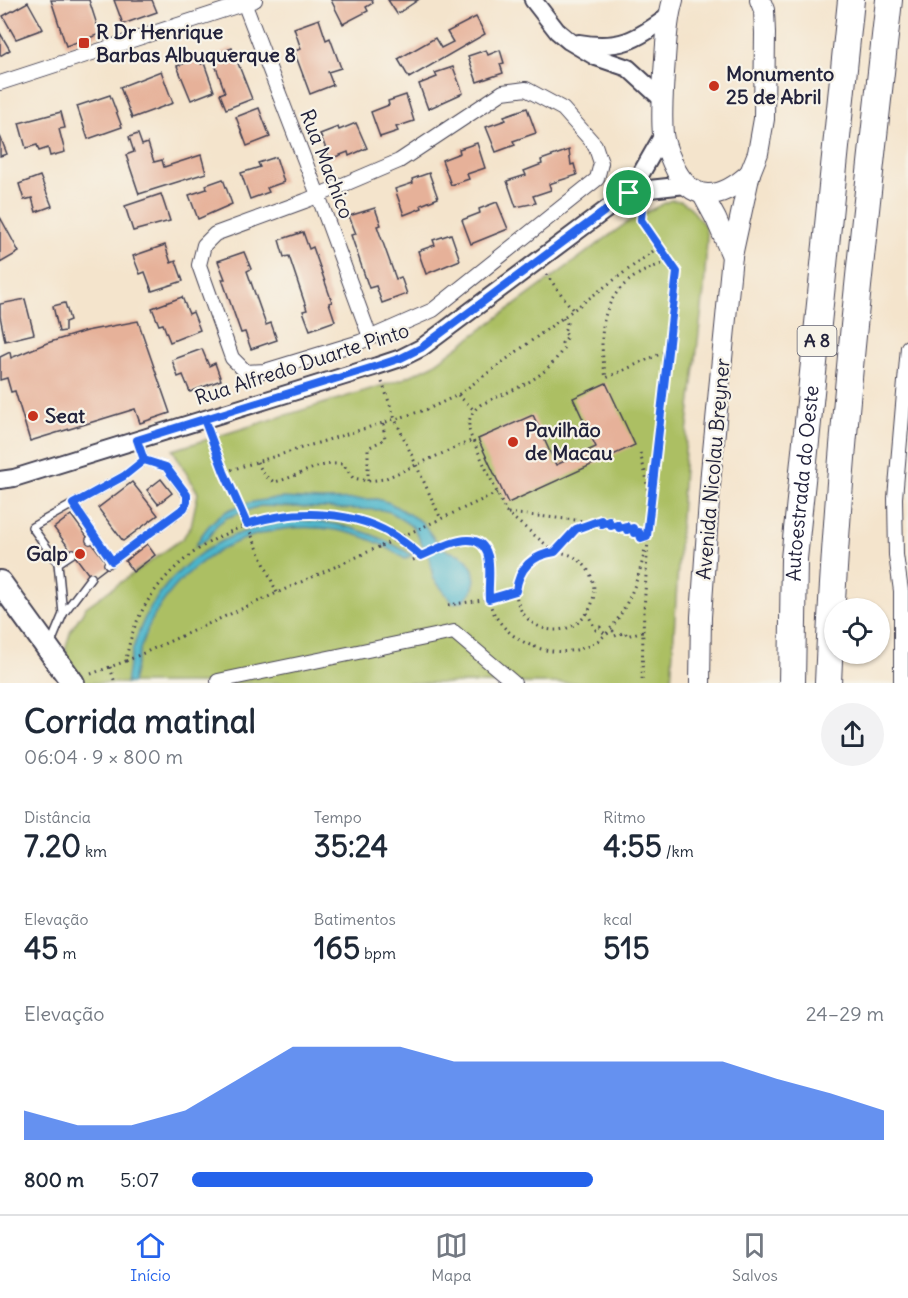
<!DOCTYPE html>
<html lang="pt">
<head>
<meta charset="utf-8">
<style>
	:root { --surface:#fff; --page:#f2f2f3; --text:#1f2937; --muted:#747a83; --line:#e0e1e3; --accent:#2563eb }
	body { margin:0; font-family:Delius,sans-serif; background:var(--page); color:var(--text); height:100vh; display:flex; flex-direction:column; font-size:22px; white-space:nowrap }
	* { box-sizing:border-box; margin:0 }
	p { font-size:20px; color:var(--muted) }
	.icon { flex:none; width:33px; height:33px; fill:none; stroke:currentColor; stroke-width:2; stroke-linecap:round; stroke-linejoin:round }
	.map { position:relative; height:683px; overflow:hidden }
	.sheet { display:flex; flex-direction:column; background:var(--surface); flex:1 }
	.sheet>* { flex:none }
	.controls { position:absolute; left:824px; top:598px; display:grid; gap:12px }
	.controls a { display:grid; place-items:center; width:66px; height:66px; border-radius:50%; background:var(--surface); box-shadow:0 2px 4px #0004; font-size:30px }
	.pin { position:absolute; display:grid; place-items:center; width:51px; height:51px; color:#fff; margin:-26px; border:3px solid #fff; border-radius:50%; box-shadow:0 2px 6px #0007 }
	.round { display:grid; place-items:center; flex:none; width:63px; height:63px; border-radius:32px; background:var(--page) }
	.summary { display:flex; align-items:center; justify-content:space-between; height:102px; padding:0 24px }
	h1 { font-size:33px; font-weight:700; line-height:45px }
	.figures { display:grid; grid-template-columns:repeat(3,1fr); gap:9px; height:102px; padding:6px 24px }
	.figures div { display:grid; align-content:center }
	.figures b { font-size:30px; font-weight:700 }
	.figures small { font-size:16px; font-weight:400 }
	.figures p { font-size:16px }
	.chart { height:168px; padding:12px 24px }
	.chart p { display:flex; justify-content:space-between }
	.chart svg { width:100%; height:108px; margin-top:6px; fill:var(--accent); opacity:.7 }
	ul { padding:0 24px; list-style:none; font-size:20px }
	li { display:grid; grid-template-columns:96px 72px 1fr; align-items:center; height:45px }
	li i { height:15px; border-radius:8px; background:var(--accent) }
	.dock { display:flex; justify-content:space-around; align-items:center; height:84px; border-top:2px solid var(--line); background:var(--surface); font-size:16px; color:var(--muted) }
	.dock a { display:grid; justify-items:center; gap:3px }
	.dock .current { color:var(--accent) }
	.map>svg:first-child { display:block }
	.green { fill:#acbf63; stroke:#67704f; stroke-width:1.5 }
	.water { fill:#4cb5ca; stroke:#376c82; stroke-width:1.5 }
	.building { fill:#e6b199 }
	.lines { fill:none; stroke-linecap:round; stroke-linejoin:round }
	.service-casing { stroke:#423f51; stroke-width:10 }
	.minor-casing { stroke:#423f51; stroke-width:16 }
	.tertiary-casing { stroke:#423f51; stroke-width:20 }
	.secondary-casing { stroke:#423f51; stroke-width:22 }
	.primary-casing { stroke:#423f51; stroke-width:26 }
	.motorway-casing { stroke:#423f51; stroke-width:28 }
	.path { stroke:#423f51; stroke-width:3; stroke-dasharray:1.5 4.5; stroke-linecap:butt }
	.service { stroke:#fff; stroke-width:7 }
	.minor { stroke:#fff; stroke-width:14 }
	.tertiary { stroke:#fff; stroke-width:16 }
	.secondary { stroke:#fff; stroke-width:20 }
	.primary { stroke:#fff; stroke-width:22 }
	.motorway { stroke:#fff; stroke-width:26 }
	.path-bridge { stroke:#423f51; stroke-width:3; stroke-dasharray:1.5 4.5; stroke-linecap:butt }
	.route-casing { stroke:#fff; stroke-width:12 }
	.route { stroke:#2563eb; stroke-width:8 }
	.poi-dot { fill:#c8321e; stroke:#f7f3e8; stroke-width:2 }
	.labels { text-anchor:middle; stroke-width:4.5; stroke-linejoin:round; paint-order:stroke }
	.shield { fill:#f7f3e8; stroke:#62616f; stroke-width:1.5 }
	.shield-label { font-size:18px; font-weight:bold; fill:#22223b }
	.poi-label { font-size:20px; font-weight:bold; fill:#22223b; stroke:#f7f3e8; text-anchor:start }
	.street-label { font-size:20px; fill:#22223b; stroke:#f7f3e8 }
</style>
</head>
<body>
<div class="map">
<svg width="908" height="683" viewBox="0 0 908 683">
	<rect width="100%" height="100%" fill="#f7f3e8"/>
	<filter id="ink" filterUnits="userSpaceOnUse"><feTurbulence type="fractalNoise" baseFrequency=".0167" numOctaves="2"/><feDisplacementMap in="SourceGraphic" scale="12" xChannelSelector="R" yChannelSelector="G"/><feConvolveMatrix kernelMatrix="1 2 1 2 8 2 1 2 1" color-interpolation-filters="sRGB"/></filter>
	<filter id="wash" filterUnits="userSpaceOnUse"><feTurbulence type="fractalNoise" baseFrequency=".008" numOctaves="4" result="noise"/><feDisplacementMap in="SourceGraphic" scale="24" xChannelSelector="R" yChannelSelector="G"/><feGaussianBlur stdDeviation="1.35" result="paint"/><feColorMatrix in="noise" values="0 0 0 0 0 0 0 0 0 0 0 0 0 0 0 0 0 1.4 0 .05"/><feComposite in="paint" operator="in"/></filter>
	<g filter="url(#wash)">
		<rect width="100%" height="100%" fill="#f4e4cc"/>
		<!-- green -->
		<polygon class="green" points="671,200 681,201 690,207 705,226 707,238 704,291 685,450 671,683 84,683 70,662 66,654 66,646 71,630 86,607 183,538 191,526 198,493 173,450 403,379 433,365 632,219"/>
		<!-- water -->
		<g class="water">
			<path d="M 283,498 L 321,500 L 377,499 L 390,503 L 422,522 L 438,544 L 448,551 L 461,555 L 467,560 L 473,569 L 475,580 L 472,591 L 463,601 L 453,603 L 433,578 L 430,559 L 413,527 L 390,512 L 382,510 L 260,506 L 226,518 L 217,525 L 208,538 L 195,547 C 214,508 242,501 283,498 Z"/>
			<path d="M 299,520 C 342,522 376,533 412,555 L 405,559 C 321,499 203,528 153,618 C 142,638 137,660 132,683 L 126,683 C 138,587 205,529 299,520 Z"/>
		</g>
		<g id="blocks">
			<!-- building -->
			<g class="building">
				<polygon points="51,0 89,0 100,34 66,46"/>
				<polygon points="114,0 152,0 157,12 123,24"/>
				<polygon points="331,0 372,0 373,3 366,7 368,11 343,24"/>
				<polygon points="388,0 418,0 397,14"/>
				<polygon points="28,2 43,29 16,39 3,16"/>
				<polygon points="476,17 485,34 409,78 398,59 435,38 441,48 453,42 447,32"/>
				<polygon points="319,19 326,40 330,38 341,68 328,72 333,85 310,94 294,51 301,49 294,28"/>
				<polygon points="0,33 10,50 0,56"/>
				<polygon points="232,48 252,99 226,109 220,94 225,92 212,56"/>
				<polygon points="486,50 488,55 500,50 504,63 500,64 503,73 477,82 468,56"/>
				<polygon points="199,58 201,64 204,63 214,91 191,100 177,66"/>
				<polygon points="453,67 463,93 428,109 419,84 437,77 435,73"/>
				<polygon points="161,71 173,103 132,118 120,87"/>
				<polygon points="110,95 122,127 88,139 77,106"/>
				<polygon points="406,95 414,121 396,127 398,131 380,137 371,112 389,105 388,101"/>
				<polygon points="259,108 270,137 247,146 236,117"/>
				<polygon points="527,108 536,133 513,141 515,145 496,152 486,127 506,120 504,116"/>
				<polygon points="61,112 65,128 59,129 65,152 50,156 48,148 39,151 37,145 26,148 19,123"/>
				<polygon points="356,123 367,148 349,156 348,152 330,159 320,134 338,127 339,130"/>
				<polygon points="138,134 142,145 148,143 154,162 162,160 164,167 201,155 206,173 139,194 126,155 134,152 129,137"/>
				<polygon points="0,136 7,154 0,156"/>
				<polygon points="477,143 485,168 467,174 469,179 451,185 442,160 460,153 459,149"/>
				<polygon points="569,150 571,165 574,164 577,175 549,184 551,190 533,196 536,203 516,207 507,181 526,175 524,171 542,164 541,160"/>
				<polygon points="276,157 284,182 267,188 269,192 250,199 241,173 260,167 258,163"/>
				<polygon points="429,173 438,198 421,205 422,208 404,215 395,189 413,183 412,179"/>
				<polygon points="40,176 52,206 36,212 32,198 24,200 19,184"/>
				<polygon points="223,179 232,204 198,219 189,195 207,189 206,185"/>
				<polygon points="161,194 170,221 133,231 125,206"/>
				<polygon points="497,202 508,229 471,244 462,220 480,213 479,209"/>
				<polygon points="375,208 381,225 377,226 396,279 401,277 407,294 382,303 376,286 369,288 351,235 356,234 349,216"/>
				<polygon points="0,217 19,252 0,263"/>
				<polygon points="303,232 309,249 313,247 332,302 329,303 335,321 310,330 303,311 307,310 289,256 284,257 279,240"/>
				<polygon points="451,234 460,260 426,274 418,251 435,245 433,240"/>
				<polygon points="165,245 171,263 176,261 183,281 152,291 145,272 140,274 133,256"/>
				<polygon points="244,252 251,269 247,271 266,325 271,323 277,340 251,349 245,332 241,333 222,279 225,279 218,261"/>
				<polygon points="182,297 189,314 193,312 200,330 170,342 163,324 159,325 152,308"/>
				<polygon points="25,299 34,334 5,341 0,316 0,304"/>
				<polygon points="65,303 70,320 65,322 65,331 59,332 53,306"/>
				<polygon points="138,321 170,413 140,423 135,409 30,441 15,391 11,392 7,378 0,380 0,357 10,352 11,358 47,343 86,331"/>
				<polygon points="202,349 209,366 215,363 221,380 190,392 183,375 178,377 172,360"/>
				<polygon points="606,383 635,445 508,503 478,439 533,415 556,465 596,447 573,398"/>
				<polygon points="161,479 172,493 158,504 147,490"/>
				<polygon points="132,482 158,515 123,541 98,508"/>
				<polygon points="71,515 109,566 92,579 54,528"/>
				<polygon points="147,544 155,555 133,572 125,561"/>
			</g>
		</g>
	</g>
	<g filter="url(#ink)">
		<use href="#blocks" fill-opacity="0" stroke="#423f51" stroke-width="1.5"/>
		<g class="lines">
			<defs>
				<g id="service">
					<polyline points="95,536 112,561"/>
					<polyline points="90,540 95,536 73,504 124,476 144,460"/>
					<polyline points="58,563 32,527 73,504"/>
					<polyline points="108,564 184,508 187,502 187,496 166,467 144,460 138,441"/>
					<polyline points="63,614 91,577"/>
					<polyline points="51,643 63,614 58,563 73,553"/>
				</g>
				<g id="minor">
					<polyline points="243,0 318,195 370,337"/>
					<polyline points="0,83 255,0"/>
					<polygon points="526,89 563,109 595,145 601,163 597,179 433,310 360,342 265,371 246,372 232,358 199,265 204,245 215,234 305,201 399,161 503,92"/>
					<polyline points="218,681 454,632 514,683"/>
					<polyline points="901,683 901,591 896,555 895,498 908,347"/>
				</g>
				<g id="tertiary">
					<polyline points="533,0 557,31 569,41 596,57 628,68 662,99"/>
					<path d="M 579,43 C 619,50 637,40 669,16"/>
					<polyline points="631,191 686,185"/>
					<polyline points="0,480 14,478 377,366 401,358 421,348 631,191 663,135"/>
				</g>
				<g id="secondary">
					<path d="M 673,0 C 666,24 666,49 664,73 C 663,93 661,114 663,134 C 664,144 669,155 673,164 C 691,205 721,200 750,173"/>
					<polyline points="703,195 716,219 732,256"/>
					<polyline points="700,683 701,617 711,472 732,256 750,173 758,153 764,119 765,33 764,10 760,0"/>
				</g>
				<polyline id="primary" points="0,582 73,683"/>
				<g id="motorway">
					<path id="s1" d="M 792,683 L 794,559 L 851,0"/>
					<path d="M 828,683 C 837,454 864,227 889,0"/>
				</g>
			</defs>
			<!-- service casing -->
			<use href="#service" class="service-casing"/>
			<!-- minor casing -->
			<use href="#minor" class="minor-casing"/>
			<!-- tertiary casing -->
			<use href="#tertiary" class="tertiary-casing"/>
			<!-- secondary casing -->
			<use href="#secondary" class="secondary-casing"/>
			<!-- primary casing -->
			<use href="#primary" class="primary-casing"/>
			<!-- motorway casing -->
			<use href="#motorway" class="motorway-casing"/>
			<!-- path -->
			<g class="path">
				<polyline points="633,207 677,272 649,519 643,631 642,683"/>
				<polyline points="546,274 573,310"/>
				<path d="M 563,318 L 567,323 L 564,332 L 568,336 L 562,343 L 564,347 C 544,382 514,388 480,405 C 470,413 467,422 470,434 L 506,512 L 555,552 L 576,529 L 595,522"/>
				<path d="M 669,350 L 606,378 C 594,317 607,279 671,261"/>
				<polyline points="382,382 395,419 441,519"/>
				<polyline points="458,395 474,410"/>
				<polyline points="210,434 224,472 428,409 458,395 660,246"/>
				<polyline points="640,453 646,476 649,506"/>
				<path d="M 257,462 L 265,476 L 274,482 C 300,477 314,462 343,464 L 353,478 L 368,481 L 384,479 L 473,440"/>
				<polyline points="368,481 368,448 385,439 383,423"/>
				<polyline points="508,513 595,522 601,520 602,523 609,521 611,526 617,524 619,528 626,526 627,530 633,528 634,533 639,532 641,538 647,536"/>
				<polyline points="436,521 497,493"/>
				<polyline points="252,536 277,593"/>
				<circle cx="555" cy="591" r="39"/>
				<path d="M 413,560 L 464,539 L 476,542 L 488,555 C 488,569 485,587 489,601 C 502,647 568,669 605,635 C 625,615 641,575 645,548"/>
				<polyline points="448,605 489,599 516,591"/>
				<polyline points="587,613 596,630 600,627 605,635 613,631 615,636 625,632 627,636 643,631"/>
				<polyline points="126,661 381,546"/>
				<polyline points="110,667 115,683"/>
				<path d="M 91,674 L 126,661 C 140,556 261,494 357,521 C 382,527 401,540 421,556"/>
			</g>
			<!-- service -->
			<use href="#service" class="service"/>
			<!-- minor -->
			<use href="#minor" class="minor"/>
			<!-- tertiary -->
			<use href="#tertiary" class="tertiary"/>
			<!-- secondary -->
			<use href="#secondary" class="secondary"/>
			<!-- primary -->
			<use href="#primary" class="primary"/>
			<!-- motorway -->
			<use href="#motorway" class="motorway"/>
			<!-- path-bridge -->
			<g class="path-bridge">
				<polyline points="224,472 252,536"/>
				<polyline points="381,546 436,521"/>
			</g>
		</g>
	</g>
	<g class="lines" filter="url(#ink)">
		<defs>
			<path id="route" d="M 629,193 L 421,348 L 401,358 L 377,366 L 137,440 L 144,460 L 166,467 L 187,495 L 187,502 L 184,508 L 112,561 L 73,504 L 124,476 L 144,460 L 137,440 L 204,419 L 224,472 L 247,524 C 295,509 356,509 399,539 C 407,544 414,550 421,556 C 439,549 479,524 488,556 C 491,569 488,586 489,599 L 516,591 C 519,568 532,555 555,552 L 576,529 L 601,520 L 602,524 L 609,521 L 611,526 L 617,524 L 619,528 L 626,526 L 627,530 L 633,528 L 634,533 L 639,532 L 641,538 L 647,536 L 677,272 L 641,220 L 642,207 L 629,193"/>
		</defs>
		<!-- route casing -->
		<use href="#route" class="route-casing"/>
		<!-- route -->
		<use href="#route" class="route"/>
	</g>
	<!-- markers -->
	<g class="poi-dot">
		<rect x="78" y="37" width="12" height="12" rx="3"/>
		<circle cx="714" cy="86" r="6"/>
		<circle cx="33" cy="416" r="6"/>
		<circle cx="513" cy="442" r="6"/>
		<circle cx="80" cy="554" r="6"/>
	</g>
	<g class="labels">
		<!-- shield labels -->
		<rect class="shield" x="797.5" y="326" width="39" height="30" rx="4.5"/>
		<g class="shield-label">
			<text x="817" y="347">A 8</text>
		</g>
		<!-- poi labels -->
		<g class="poi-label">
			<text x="96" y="39">R Dr Henrique<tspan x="96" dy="23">Barbas Albuquerque 8</tspan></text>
			<text x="726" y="81">Monumento<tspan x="726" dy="23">25 de Abril</tspan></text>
			<text x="45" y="423">Seat</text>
			<text x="525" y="437">Pavilhão<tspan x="525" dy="23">de Macau</tspan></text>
			<text x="68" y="561" text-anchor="end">Galp</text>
		</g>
		<!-- street labels -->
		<g class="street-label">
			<text transform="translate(327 164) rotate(69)" y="7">Rua Machico</text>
			<text transform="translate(302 364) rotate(-18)" y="7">Rua Alfredo Duarte Pinto</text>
			<text transform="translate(713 469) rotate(-85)" y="7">Avenida Nicolau Breyner</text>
			<text dy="7" stroke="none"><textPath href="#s1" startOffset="200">Autoestrada do Oeste</textPath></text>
		</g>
	</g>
</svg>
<div class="controls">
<a><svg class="icon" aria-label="locate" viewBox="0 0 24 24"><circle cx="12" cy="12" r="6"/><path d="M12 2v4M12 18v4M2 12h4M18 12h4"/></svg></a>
</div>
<div class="pin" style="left:629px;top:193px;background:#1e9e55"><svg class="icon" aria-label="arrive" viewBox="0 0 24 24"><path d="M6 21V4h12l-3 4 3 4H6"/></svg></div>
</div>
<section class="sheet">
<div class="summary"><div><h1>Corrida matinal</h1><p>06:04 · 9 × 800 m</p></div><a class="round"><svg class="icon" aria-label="share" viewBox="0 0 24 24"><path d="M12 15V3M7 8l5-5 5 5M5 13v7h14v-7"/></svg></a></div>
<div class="figures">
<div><p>Distância</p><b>7.20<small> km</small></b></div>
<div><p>Tempo</p><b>35:24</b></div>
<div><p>Ritmo</p><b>4:55<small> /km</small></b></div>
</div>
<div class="figures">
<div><p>Elevação</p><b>45<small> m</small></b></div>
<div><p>Batimentos</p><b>165<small> bpm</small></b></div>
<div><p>kcal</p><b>515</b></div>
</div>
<div class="chart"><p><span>Elevação</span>24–29 m</p>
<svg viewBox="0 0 160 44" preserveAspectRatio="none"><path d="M0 44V32L10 38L20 38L30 32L40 19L50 6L60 6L70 6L80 12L90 12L100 12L110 12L120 12L130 12L140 19L150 25L160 32V44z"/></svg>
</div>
<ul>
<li><b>800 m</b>5:07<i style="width:58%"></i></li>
</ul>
</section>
<nav class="dock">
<a class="current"><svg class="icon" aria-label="home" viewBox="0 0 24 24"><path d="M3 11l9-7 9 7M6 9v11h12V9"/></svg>Início</a>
<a><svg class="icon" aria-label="map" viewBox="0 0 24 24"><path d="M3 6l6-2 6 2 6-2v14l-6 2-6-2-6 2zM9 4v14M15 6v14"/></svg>Mapa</a>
<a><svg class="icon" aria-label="saved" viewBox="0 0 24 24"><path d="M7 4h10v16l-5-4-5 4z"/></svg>Salvos</a>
</nav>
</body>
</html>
